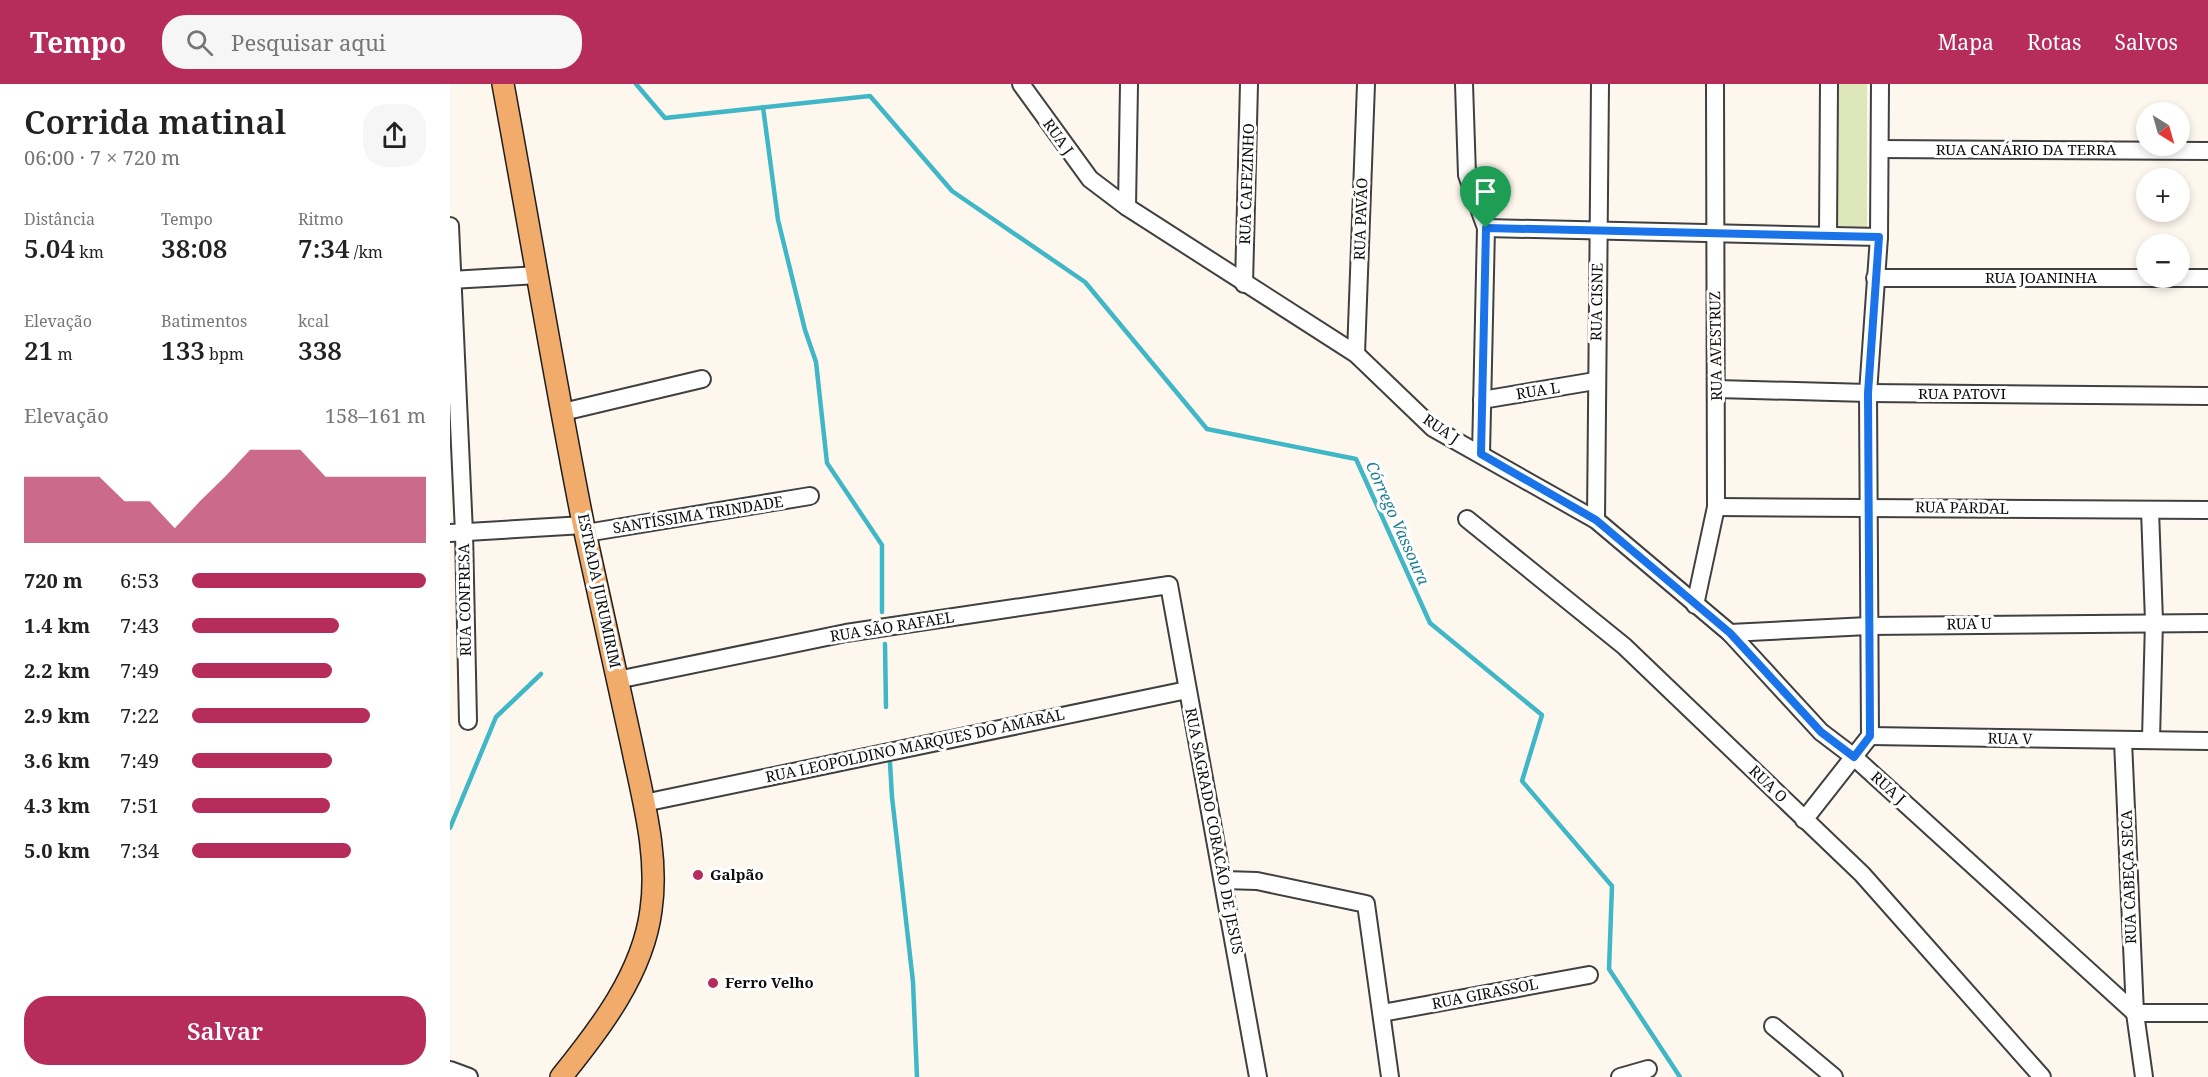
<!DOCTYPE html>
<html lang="pt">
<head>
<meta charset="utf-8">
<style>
	:root { --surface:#fff; --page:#f6f6f6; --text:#222; --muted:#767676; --accent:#b62c5a }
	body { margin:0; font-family:"Noto Serif",serif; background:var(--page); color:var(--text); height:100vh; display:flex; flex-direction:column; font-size:22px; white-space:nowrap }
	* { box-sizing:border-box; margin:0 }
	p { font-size:20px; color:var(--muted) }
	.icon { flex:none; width:33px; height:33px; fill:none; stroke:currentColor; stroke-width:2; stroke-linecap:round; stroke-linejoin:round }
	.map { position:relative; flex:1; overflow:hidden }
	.sheet { display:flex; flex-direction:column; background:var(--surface); width:450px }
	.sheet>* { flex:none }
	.needle { width:39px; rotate:143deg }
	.buttons { position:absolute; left:1686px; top:18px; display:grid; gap:12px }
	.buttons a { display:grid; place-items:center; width:54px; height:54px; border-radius:50%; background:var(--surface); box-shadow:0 3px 9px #0003; font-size:30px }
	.pin { position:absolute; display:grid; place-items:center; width:51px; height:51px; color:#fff; margin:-62px -26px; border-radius:50% 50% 50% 0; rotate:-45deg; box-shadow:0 0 6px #0007 }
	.pin .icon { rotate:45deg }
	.round { display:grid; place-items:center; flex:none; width:63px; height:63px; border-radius:24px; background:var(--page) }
	.summary { display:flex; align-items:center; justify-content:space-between; height:102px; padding:0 24px }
	h1 { font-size:33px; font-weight:600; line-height:45px }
	.stats { display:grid; grid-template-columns:repeat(3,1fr); gap:9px; height:102px; padding:6px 24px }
	.stats div { display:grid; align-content:center }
	.stats b { font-size:26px; font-weight:600 }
	.stats small { font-size:16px; font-weight:400 }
	.stats p { font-size:16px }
	.chart { height:168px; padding:12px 24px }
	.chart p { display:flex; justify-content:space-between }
	.chart svg { width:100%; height:108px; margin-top:6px; fill:var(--accent); opacity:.7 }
	.primary-button { display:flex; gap:12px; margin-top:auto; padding:12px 24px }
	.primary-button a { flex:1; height:69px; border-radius:24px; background:var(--accent); color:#fff; font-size:24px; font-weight:600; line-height:69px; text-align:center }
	ul { padding:0 24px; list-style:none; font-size:20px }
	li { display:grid; grid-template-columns:96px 72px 1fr; align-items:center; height:45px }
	li i { height:15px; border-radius:8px; background:var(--accent) }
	header { display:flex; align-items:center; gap:36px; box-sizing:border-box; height:84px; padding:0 30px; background:var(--accent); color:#fff }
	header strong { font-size:28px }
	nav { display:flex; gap:33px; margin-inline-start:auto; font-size:21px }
	.search { width:420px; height:54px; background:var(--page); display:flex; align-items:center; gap:15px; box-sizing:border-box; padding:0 21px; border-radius:24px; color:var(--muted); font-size:22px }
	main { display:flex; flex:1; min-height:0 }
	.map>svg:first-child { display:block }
	.green { fill:#dee7ba }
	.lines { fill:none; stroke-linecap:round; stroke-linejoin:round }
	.stream { stroke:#40b7c6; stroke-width:4.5 }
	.minor-casing { stroke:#404040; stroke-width:20 }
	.major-casing { stroke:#1e1e1e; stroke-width:24 }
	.minor { stroke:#fff; stroke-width:16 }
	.major { stroke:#f1ab6b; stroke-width:21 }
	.route-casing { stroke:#fff; stroke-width:12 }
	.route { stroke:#1a73e8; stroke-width:8 }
	.poi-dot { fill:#b62c5a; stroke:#fff; stroke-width:2 }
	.labels { text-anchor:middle; stroke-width:6; stroke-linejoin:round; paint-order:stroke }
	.street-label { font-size:15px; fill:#0d0d0d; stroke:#fff }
	.poi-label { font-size:15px; font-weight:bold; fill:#0d0d0d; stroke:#fff; text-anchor:start }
	.water-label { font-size:16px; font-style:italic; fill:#1c8092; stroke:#fff }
</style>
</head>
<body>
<header>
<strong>Tempo</strong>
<div class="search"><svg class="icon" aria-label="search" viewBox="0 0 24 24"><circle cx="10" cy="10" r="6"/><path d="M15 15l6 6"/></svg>Pesquisar aqui</div>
<nav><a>Mapa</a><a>Rotas</a><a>Salvos</a></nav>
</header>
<main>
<section class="sheet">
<div class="summary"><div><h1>Corrida matinal</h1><p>06:00 · 7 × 720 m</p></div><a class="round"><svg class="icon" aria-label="share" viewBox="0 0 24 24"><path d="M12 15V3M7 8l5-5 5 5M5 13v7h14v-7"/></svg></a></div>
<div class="stats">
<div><p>Distância</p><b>5.04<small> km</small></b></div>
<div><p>Tempo</p><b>38:08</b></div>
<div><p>Ritmo</p><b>7:34<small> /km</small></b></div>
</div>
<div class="stats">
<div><p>Elevação</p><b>21<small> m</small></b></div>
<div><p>Batimentos</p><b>133<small> bpm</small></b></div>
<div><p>kcal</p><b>338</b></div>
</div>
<div class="chart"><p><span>Elevação</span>158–161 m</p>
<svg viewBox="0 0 160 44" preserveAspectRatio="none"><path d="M0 44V17L10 17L20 17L30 17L40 27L50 27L60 38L70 27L80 17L90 6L100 6L110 6L120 17L130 17L140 17L150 17L160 17V44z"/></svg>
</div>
<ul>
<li><b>720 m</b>6:53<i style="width:100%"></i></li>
<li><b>1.4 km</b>7:43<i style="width:63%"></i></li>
<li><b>2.2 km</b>7:49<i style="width:60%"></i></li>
<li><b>2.9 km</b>7:22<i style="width:76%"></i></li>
<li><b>3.6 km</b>7:49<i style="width:60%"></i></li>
<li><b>4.3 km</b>7:51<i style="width:59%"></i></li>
<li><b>5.0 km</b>7:34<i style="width:68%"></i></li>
</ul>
<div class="primary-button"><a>Salvar</a></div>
</section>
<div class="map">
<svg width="1758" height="993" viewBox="0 0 1758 993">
	<rect width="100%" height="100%" fill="#fef7ee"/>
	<!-- green -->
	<polygon class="green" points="1386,0 1417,0 1417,143 1385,142"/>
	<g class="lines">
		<!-- stream -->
		<g class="stream">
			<polyline points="186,0 215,34 420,12 502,107 635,198 757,345 906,375 980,539 1092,631 1072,697 1162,802 1159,885 1230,993"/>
			<polyline points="313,23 328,136 355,246 366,278 377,379 432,461 432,528"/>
			<polyline points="435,560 436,623"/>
			<polyline points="440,679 442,713 463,898 467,993"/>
			<polyline points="0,744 46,633 91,590"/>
		</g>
		<defs>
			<g id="minor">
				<polyline points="571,0 640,95 677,123 906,270 983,344 1146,436 1280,549 1371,648 1404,673 1685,929"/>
				<polyline points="1014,0 1017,91 1036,144 1031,370"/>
				<polyline points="1430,65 1758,67"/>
				<polyline points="677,123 679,0"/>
				<polyline points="0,142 14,449 18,637"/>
				<polyline points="1036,144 1429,153"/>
				<polyline points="1378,151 1379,0"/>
				<polyline points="1425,194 1758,194"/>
				<polyline points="0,196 89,191"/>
				<polyline points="794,200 799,0"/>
				<polyline points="906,270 916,0"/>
				<polyline points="1267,305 1418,309 1758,312"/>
				<polyline points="1032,316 1145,297"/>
				<polyline points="113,328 252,295"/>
				<polyline points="1266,423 1758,426"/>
				<polyline points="1700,426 1704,537 1701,655"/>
				<polyline points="1017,435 1174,562 1412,790 1592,993"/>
				<polyline points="1146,436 1150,0"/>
				<polyline points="0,449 134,441"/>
				<polyline points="136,449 360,412"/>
				<polyline points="1245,521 1266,423 1265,0"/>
				<polyline points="1280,549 1418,542 1758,539"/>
				<polyline points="167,596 396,549 719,501 808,993"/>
				<polyline points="1420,652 1758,657"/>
				<polyline points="1673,657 1685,929 1694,993"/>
				<polyline points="194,719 737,606"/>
				<polyline points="1354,736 1420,652 1418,309 1429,153 1430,0"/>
				<polyline points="774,796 807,797 916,820 940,993"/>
				<polyline points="932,929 1139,891"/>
				<polyline points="1685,929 1758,929"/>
				<polyline points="1323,942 1384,993"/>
				<polyline points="0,986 19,993"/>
				<polyline points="1170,993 1198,985"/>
			</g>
			<path id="major" d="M 53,0 C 80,146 104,293 133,439 C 149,513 166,588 182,662 C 193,716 209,771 201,826 C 193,889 150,945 111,993"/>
		</defs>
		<!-- minor casing -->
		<use href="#minor" class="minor-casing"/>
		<!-- major casing -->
		<use href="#major" class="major-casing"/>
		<!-- minor -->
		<use href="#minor" class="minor"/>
		<!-- major -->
		<use href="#major" class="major"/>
	</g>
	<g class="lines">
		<defs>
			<polygon id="route" points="1036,144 1429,153 1418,309 1420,652 1404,673 1371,648 1280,549 1146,436 1031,370"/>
		</defs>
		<!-- route casing -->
		<use href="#route" class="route-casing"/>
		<!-- route -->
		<use href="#route" class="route"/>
	</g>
	<!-- markers -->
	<g class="poi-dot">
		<circle cx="248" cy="791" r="6"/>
		<circle cx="263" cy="899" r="6"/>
	</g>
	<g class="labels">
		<!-- street labels -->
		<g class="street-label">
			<text transform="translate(608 53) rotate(54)" y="5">RUA J</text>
			<text x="1576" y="71">RUA CANÁRIO DA TERRA</text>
			<text transform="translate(797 100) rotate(-88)" y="5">RUA CAFEZINHO</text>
			<text transform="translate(911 135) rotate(-88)" y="5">RUA PAVÃO</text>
			<text x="1591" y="199">RUA JOANINHA</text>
			<text transform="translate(1147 218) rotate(-89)" y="5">RUA CISNE</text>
			<text transform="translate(1266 262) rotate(-91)" y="5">RUA AVESTRUZ</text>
			<text transform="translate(1088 307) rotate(-9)" y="5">RUA L</text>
			<text x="1512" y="315">RUA PATOVI</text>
			<text transform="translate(991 345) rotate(34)" y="5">RUA J</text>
			<text transform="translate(1512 424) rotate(1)" y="5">RUA PARDAL</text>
			<text transform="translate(248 431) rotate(-9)" y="5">SANTÍSSIMA TRINDADE</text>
			<text transform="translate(149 507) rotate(78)" y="5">ESTRADA JURUMIRIM</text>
			<text transform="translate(15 516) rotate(-91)" y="5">RUA CONFRESA</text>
			<text transform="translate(1519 540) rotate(-1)" y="5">RUA U</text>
			<text transform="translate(442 543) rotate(-9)" y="5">RUA SÃO RAFAEL</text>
			<text transform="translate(1560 655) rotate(1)" y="5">RUA V</text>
			<text transform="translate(465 662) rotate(-12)" y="5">RUA LEOPOLDINO MARQUES DO AMARAL</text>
			<text transform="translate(1318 700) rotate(44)" y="5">RUA O</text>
			<text transform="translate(1438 704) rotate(42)" y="5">RUA J</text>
			<text transform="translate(764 747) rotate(79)" y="5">RUA SAGRADO CORACÃO DE JESUS</text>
			<text transform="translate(1679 793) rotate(-92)" y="5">RUA CABEÇA SECA</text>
			<text transform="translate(1035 910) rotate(-11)" y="5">RUA GIRASSOL</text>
		</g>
		<!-- poi labels -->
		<g class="poi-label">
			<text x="260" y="796">Galpão</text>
			<text x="275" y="904">Ferro Velho</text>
		</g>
		<!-- water labels -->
		<g class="water-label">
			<text transform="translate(948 439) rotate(66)" y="6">Córrego Vassoura</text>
		</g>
	</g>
</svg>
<div class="buttons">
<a><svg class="needle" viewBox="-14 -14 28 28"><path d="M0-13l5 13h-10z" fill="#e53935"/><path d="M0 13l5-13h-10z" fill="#767676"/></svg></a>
<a>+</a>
<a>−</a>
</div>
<div class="pin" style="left:1036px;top:144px;background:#1e9e55"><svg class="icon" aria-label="arrive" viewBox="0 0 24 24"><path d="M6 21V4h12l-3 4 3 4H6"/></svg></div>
</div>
</main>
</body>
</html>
